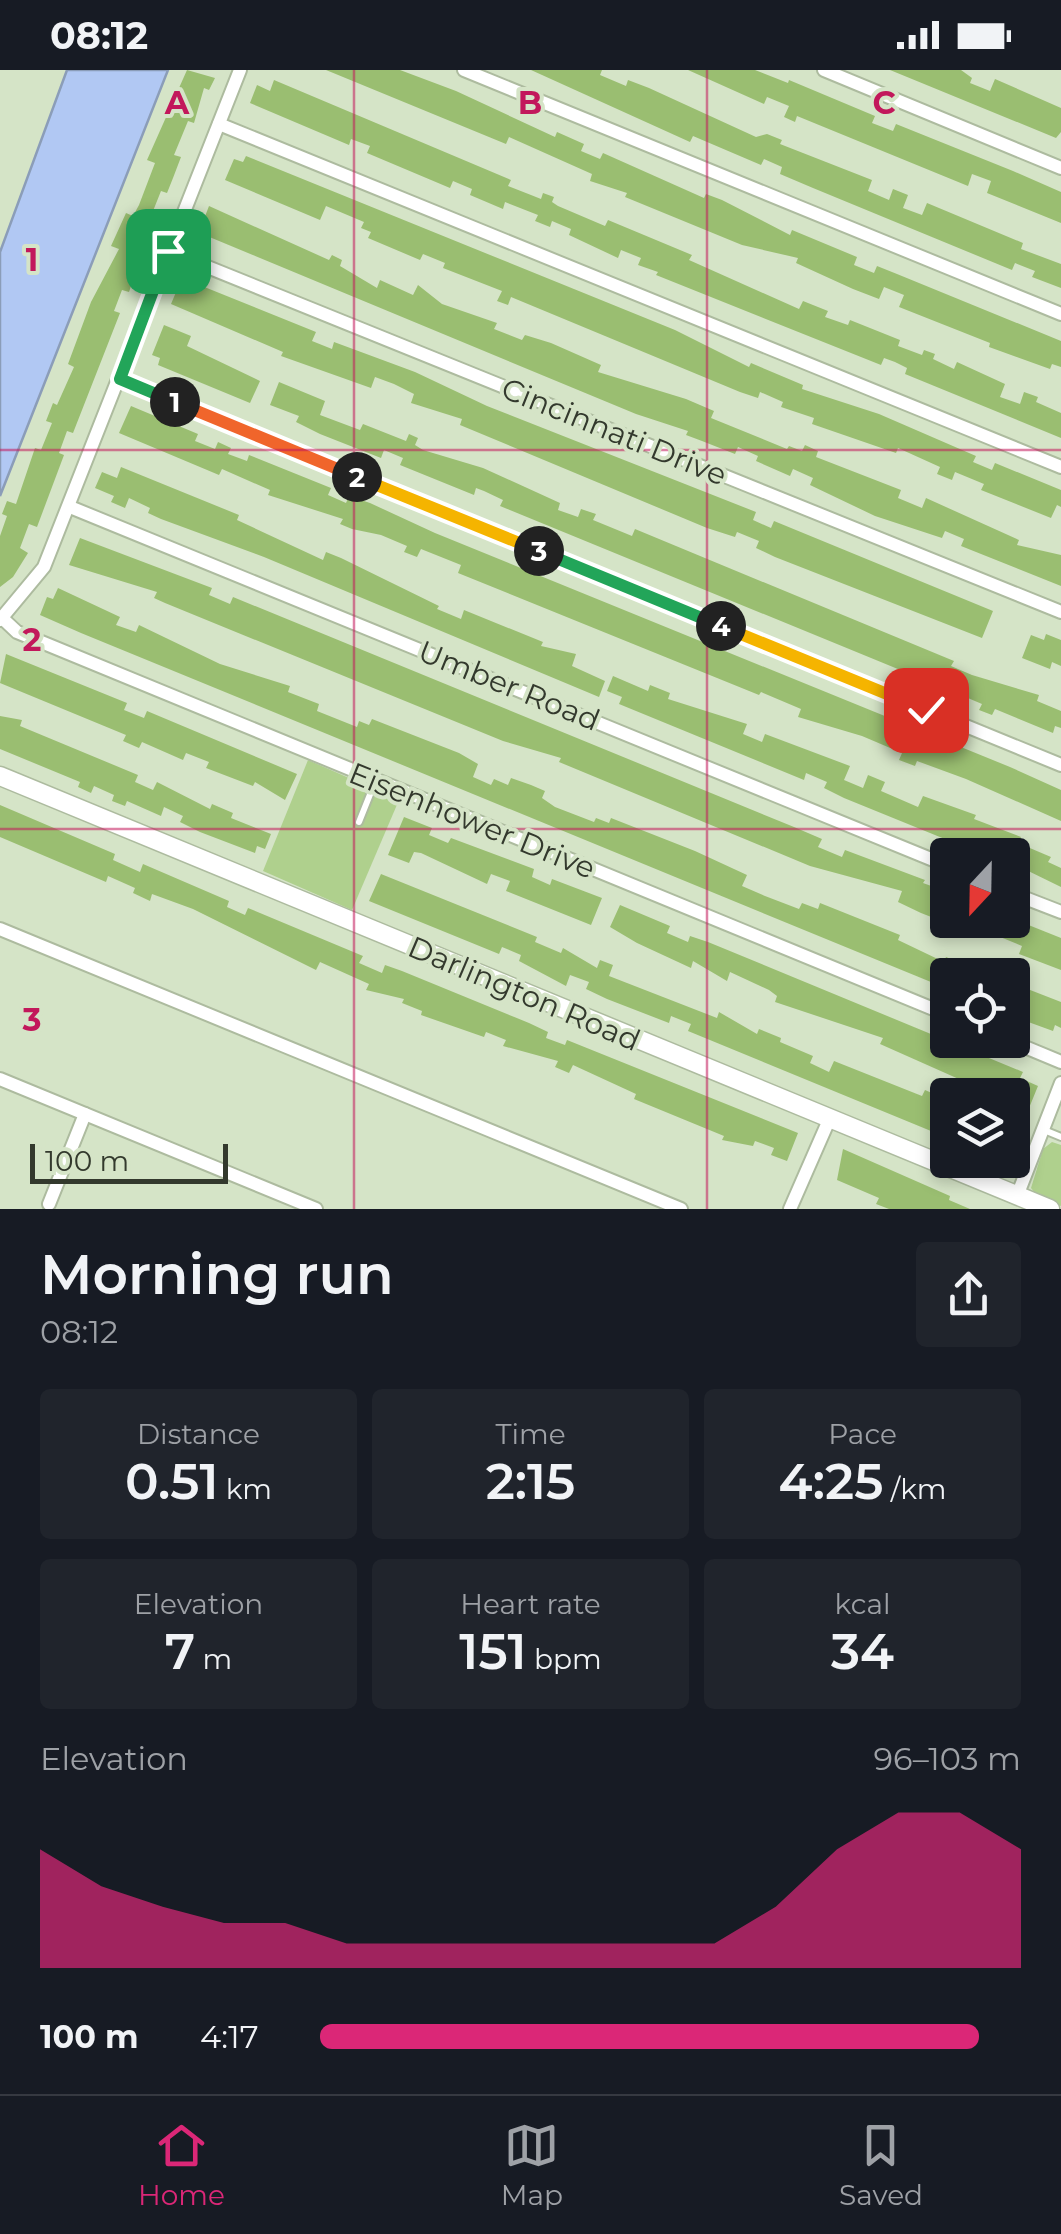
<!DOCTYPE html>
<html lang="en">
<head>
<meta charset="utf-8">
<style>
	:root { --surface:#171b24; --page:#20242c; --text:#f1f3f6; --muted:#9ea1a6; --line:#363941; --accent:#db2777 }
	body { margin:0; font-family:Montserrat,sans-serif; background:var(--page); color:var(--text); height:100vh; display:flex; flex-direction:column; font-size:38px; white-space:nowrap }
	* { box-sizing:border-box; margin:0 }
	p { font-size:32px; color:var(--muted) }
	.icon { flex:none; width:55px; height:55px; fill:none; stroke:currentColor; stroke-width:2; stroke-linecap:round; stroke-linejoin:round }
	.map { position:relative; height:1139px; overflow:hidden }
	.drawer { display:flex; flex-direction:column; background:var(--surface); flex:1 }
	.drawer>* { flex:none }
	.needle { width:65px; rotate:202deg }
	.tools { position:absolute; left:930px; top:768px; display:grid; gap:20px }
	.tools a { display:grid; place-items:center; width:100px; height:100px; border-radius:10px; background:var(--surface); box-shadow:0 5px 15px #0003; font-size:50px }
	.scale { position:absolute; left:30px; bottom:25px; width:198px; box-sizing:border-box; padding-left:10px; border:5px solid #33392d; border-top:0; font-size:28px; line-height:35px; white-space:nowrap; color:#33392d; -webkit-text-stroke:8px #d5e4c7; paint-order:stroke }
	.pin { position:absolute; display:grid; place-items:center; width:85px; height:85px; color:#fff; margin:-42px; border-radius:20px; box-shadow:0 5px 15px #0006 }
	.km { position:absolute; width:50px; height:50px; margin:-25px; border-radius:50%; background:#222; color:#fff; font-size:28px; line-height:50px; text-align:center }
	.round { display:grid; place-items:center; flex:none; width:105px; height:105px; border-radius:10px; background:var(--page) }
	.head { display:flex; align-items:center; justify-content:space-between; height:170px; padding:0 40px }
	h1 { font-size:55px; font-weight:600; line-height:75px }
	.figures { display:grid; grid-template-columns:repeat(3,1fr); gap:15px; height:170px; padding:10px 40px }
	.figures div { display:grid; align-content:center; border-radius:10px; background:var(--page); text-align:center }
	.figures b { font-size:50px; font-weight:600 }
	.figures small { font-size:28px; font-weight:400 }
	.figures p { font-size:28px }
	.chart { height:280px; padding:20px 40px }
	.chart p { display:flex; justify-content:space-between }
	.chart svg { width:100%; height:180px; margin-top:10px; fill:var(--accent); opacity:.7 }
	ul { padding:0 40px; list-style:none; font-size:32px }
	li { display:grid; grid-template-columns:160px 120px 1fr; align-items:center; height:75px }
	li i { height:25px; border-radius:12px; background:var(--accent) }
	.status { display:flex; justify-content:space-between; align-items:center; height:70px; padding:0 50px; background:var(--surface); direction:ltr }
	.status svg { height:28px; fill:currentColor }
	.menu { display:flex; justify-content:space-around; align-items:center; height:140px; border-top:2px solid var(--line); background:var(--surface); font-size:28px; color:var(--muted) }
	.menu a { display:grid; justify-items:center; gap:5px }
	.menu .active { color:var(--accent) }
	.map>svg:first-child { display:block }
	.green { fill:#afd08d }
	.water { fill:#b1c8f3; stroke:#8b9db8; stroke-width:2.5 }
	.building { fill:#9abe71 }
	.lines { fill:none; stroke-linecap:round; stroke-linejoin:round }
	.lane-casing { stroke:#adbb9f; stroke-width:10 }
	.street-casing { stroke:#adbb9f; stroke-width:16 }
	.secondary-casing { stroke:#adbb9f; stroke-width:21 }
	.lane { stroke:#fff; stroke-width:6 }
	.street { stroke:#fff; stroke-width:12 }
	.secondary { stroke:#fff; stroke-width:18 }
	.split-1-casing { stroke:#fff; stroke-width:20 }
	.split-2-casing { stroke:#fff; stroke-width:20 }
	.split-3-casing { stroke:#fff; stroke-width:20 }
	.split-4-casing { stroke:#fff; stroke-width:20 }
	.split-5-casing { stroke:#fff; stroke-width:20 }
	.split-1 { stroke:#22a559; stroke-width:12 }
	.split-2 { stroke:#f0652b; stroke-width:12 }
	.split-3 { stroke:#f5b400; stroke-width:12 }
	.split-4 { stroke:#22a559; stroke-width:12 }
	.split-5 { stroke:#f5b400; stroke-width:12 }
	.grid { fill:none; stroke:#c2185b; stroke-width:2.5; stroke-opacity:0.55 }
	.labels { text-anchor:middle; stroke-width:8; stroke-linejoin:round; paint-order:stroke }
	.street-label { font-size:30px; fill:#33392d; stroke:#d5e4c7 }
	.grid-label { font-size:32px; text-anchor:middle; font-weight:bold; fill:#c2185b; stroke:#d5e4c7; stroke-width:8; stroke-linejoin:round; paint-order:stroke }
</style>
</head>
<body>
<div class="status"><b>08:12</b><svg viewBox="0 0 49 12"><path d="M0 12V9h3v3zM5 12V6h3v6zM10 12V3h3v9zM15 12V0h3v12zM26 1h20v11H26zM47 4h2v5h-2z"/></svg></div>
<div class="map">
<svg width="1061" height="1139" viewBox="0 0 1061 1139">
	<rect width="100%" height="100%" fill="#d5e4c7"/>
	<!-- green -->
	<g class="green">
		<polygon points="308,690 399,730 352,840 263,801"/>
		<polygon points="1052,1072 1061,1075 1061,1136 1039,1128 1031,1118 1043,1079"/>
	</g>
	<!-- water -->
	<polygon class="water" points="67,0 168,0 0,426 0,182"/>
	<!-- building -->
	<g class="building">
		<polygon points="187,0 215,8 209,20 204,18 194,53 188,51 174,85 181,87 173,108 167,123 161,121 153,141 159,143 141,191 134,188 127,208 133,210 129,222 122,220 114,241 120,243 73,363 67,361 59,383 64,385 37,457 29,454 20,478 28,483 13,507 0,517 0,466 7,446 2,444 7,431 16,434 35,378 41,380 52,353 46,351 53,333 57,335 74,297 68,294 91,232 119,179 111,176 126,143 133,146 139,135 155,93 147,90"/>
		<polygon points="326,0 400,0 456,21 555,67 557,62 584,74 581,81 600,89 603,83 704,128 706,124 722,130 790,165 792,160 857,187 854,195 874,203 877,196 897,204 1061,271 1061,297 1052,294 1050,299 989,277 990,273 899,237 904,225 884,217 879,229 853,219 796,193 798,188 742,175 625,127 627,123 590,111 592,104 509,67 506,74"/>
		<polygon points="531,0 602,0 600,5 626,16 628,10 649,18 756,67 767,64 782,70 780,74 872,110 868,121 889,130 893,119 908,125 903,138 922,145 927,133 1023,173 1021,179 1061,194 1061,218 1032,207 1035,201 1015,193 1012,200 813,118 780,104 782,97 764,89 761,95 693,66 690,72"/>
		<polygon points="688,0 755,0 788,13 789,10 875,46 872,53 893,61 896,54 1013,101 1061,122 1061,153 987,123 991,111 972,104 968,116 797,46 795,52 784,47 789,36 767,27 764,34"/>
		<polygon points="890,0 961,0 972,8 970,13 990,21 995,9 1061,38 1061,62 1056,68"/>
		<polygon points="274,10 511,110 508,116 531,125 541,129 543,123 554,127 552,132 558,136 605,156 608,150 692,185 689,190 799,239 803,231 828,241 825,247 848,255 850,250 900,270 898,276 922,285 924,280 935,284 933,289 954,299 957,292 1005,314 1000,327 1020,334 1024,322 1038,327 1036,332 1061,343 1061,368 905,304 907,298 895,292 884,288 881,295 656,205 658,202 638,195 641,188 621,180 618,188 569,165 571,159 552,151 550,157 535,151 538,145 505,132 503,139 470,125 472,119 453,111 450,118 367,83 370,76 351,69 349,75 250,33 257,15 270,21"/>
		<polygon points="246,86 675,260 749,297 751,293 803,315 802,319 879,344 976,386 973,392 992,400 995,393 1061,420 1061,437 1057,435 1051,448 981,420 984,414 955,402 952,410 937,404 940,397 898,378 896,383 812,354 814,348 781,337 783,332 760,322 758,328 740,322 511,227 508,235 497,231 502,221 443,198 445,193 423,184 420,190 368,168 371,162 361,158 364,152 326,136 320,150 225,110 234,89 243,92"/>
		<polygon points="209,136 329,190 332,185 342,190 340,196 377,218 380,210 413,225 418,215 442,234 497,253 494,259 522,270 525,265 551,273 601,295 598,302 686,329 714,341 711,348 787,379 789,376 802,381 805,375 818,381 816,387 901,420 898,428 922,438 926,428 1019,470 1017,475 1061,485 1061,516 961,476 964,469 945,461 942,468 875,446 810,415 813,408 793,399 790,406 756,391 758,386 738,377 735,384 702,371 686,365 688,361 636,344 207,166 210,160 201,157"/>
		<polygon points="182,208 316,262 312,271 332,279 334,272 415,302 487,336 756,442 753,450 771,458 774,451 993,541 982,568 775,487 756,478 759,471 737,462 735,467 707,458 460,355 462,349 411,333 414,324 394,314 375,307 371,318 281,286 283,282 171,234"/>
		<polygon points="164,255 191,266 187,276 260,311 250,333 158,295 160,288 152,285"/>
		<polygon points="279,312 325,331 320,345 360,360 363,354 406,371 409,364 418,368 415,375 423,380 483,398 560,433 558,440 578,447 581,439 596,444 593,450 632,466 635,459 954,591 951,596 972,605 1039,625 1037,631 1061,641 1061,658 1055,656 1053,663 995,639 992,645 979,640 982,634 949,620 500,436 503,430 484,421 476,418 474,425 400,395 403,388 384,380 381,388 320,364 296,352 299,346 270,335"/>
		<polygon points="131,336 198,364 195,371 215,379 218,372 231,378 228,384 247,391 249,385 331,418 328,425 346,433 349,426 370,433 435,463 1010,697 1061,720 1061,751 966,709 917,691 915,696 899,690 902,683 862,666 798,647 801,639 761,622 759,625 458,503 461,495 421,479 417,487 404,482 407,476 381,465 352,459 340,454 343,449 268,425 270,420 222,399 219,405 119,363"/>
		<polygon points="121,397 239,445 237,450 323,490 326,482 341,488 439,536 437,539 461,549 464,540 543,572 541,576 576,584 572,596 605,611 599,627 264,487 161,449 148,443 150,438 129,428 125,438 111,432 114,426 95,418 102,402 117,408"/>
		<polygon points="80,468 212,518 209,525 230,534 233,527 794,757 822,769 818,777 842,787 845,780 925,810 923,813 948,822 948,850 1016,850 1061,868 1061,900 1019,884 1022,876 983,860 980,866 921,843 898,832 902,821 810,796 559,692 561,688 503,671 165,533 154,528 157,522 69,495"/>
		<polygon points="58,518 120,547 116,555 136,562 139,555 220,594 290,616 288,622 319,634 317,641 357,657 359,651 369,655 372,649 459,683 478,694 473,707 491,715 494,709 508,715 511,708 531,715 545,721 542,728 555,737 594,752 596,748 609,753 611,748 695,781 747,805 742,816 765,826 799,839 802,833 818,839 820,833 900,865 898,870 944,892 946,887 989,905 948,905 948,919 81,563 40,545 47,527 53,529"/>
		<polygon points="1046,564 1061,570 1061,596 1052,592 1050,599 1022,588 1031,565 1044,570"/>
		<polygon points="6,584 127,633 124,640 144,648 147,641 297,704 285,730 255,712 253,716 206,698 209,692 186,683 183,690 142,672 139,678 123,671 126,665 0,613"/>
		<polygon points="613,606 648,621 650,615 670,623 668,629 747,654 743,664 762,672 765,664 850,696 844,710 863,718 868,705 885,712 881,721 918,737 923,726 976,745 974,749 1021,767 1018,773 1051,787 1048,792 1061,798 1061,817 1012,793 1012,785 980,785 982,780 963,772 962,776 844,728 824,718 827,712 806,703 804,710 619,634 622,627 607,621"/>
		<polygon points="0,646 22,650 20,656 138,705 135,712 153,720 157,712 210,739 212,734 233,743 231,748 271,764 265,779 257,776 255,783 200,762 180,752 183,746 164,737 161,746 127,731 125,736 112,731 114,725 94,716 91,723 78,717 80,712 0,679"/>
		<polygon points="0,735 115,784 113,790 140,802 143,794 229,831 227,837 245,845 248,838 363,886 359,893 382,903 385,895 402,901 529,953 548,962 546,968 565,975 567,970 798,1063 787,1091 771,1085 774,1078 755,1071 753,1076 722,1070 724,1066 634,1029 636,1024 573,995 569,1003 555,997 558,991 503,976 506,970 486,962 484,967 421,945 422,941 402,933 404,929 366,920 369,914 320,892 316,900 193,839 152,824 150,831 133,823 135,818 108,806 106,812 0,767"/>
		<polygon points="404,747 432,758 429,765 448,773 451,768 534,799 532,807 550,815 552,809 602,828 591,855 506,821 510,811 491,804 487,814 421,783 414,782 409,793 388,785"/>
		<polygon points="381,804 537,867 535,872 561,883 563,878 597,898 600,890 613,895 609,906 717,948 719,942 757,964 759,959 781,968 780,972 813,986 810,993 829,1002 834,991 922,1026 925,1020 948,1030 948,1068 688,961 691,954 671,946 669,953 607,929 586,919 589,912 570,905 566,916 519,891 521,885 502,877 499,884 369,831"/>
		<polygon points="620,835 670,856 667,863 688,872 690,866 708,872 1023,1002 1020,1008 1038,1016 1029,1038 1012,1031 1012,1025 961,1010 880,974 883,968 775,932 777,926 769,920 730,902 727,911 693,891 691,898 637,873 610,857"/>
		<polygon points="1012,913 1061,932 1061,958 1055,955 1053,961 1012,946"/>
		<polygon points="843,1079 950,1126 949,1130 970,1139 889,1139 876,1134 879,1128 837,1110"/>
	</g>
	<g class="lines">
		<defs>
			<g id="lane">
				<polyline points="359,752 375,712"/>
				<polyline points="1044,1060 1061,1067"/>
			</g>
			<g id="street">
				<polyline points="464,0 1061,244"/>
				<polyline points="824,0 1061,98"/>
				<polyline points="219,54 1061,397"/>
				<polyline points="168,181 1061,542"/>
				<polyline points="120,309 1061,695"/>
				<polyline points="70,437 948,796"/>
				<polyline points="2,548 17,562 948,945"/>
				<polyline points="0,550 44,497 240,0"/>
				<polyline points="1012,823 1061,842"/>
				<polyline points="0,859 681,1139"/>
				<polyline points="1008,970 1061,992"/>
				<polyline points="0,1009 316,1139"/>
				<polyline points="1017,1126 1061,1013"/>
				<polyline points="49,1134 85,1044"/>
				<polyline points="790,1139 829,1050"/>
			</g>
			<polyline id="secondary" points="0,706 1050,1139"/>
		</defs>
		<!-- lane casing -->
		<use href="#lane" class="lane-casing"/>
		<!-- street casing -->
		<use href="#street" class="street-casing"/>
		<!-- secondary casing -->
		<use href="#secondary" class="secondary-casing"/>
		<!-- lane -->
		<use href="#lane" class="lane"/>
		<!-- street -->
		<use href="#street" class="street"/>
		<!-- secondary -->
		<use href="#secondary" class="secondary"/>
	</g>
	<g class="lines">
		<defs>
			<polyline id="split-1" points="168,181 120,309 175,332"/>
			<polyline id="split-2" points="175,332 357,407"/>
			<polyline id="split-3" points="357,407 539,481"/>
			<polyline id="split-4" points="539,481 721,556"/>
			<polyline id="split-5" points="721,556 926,640"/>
		</defs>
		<!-- split-1 casing -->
		<use href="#split-1" class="split-1-casing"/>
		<!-- split-2 casing -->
		<use href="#split-2" class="split-2-casing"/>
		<!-- split-3 casing -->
		<use href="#split-3" class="split-3-casing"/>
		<!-- split-4 casing -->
		<use href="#split-4" class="split-4-casing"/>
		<!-- split-5 casing -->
		<use href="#split-5" class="split-5-casing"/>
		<!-- split-1 -->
		<use href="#split-1" class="split-1"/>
		<!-- split-2 -->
		<use href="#split-2" class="split-2"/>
		<!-- split-3 -->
		<use href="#split-3" class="split-3"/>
		<!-- split-4 -->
		<use href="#split-4" class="split-4"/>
		<!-- split-5 -->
		<use href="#split-5" class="split-5"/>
	</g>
	<!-- grid -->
	<path class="grid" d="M 354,0 L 354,1139M 707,0 L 707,1139M 0,380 L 1061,380M 0,759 L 1061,759"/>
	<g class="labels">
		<!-- street labels -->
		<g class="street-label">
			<text transform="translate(614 362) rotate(22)" y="10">Cincinnati Drive</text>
			<text transform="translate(509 616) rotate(22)" y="10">Umber Road</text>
			<text transform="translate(472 751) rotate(22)" y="10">Eisenhower Drive</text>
			<text transform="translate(524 924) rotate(23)" y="10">Darlington Road</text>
		</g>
	</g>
	<g class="grid-label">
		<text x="177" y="44">A</text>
		<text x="530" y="44">B</text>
		<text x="884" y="44">C</text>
		<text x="32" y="201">1</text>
		<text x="32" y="581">2</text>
		<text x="32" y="961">3</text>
	</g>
</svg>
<div class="tools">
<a><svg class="needle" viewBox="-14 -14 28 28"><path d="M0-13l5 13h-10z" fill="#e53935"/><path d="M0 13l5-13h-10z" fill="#9ea1a6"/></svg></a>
<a><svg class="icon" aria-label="locate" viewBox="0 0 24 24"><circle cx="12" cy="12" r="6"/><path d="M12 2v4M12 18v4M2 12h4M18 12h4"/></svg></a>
<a><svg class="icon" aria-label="layers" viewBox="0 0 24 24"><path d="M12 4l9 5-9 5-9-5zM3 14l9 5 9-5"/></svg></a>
</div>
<div class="scale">100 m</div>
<div class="pin" style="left:168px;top:181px;background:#1e9e55"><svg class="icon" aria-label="arrive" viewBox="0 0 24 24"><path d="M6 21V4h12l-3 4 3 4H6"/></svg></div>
<div class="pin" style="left:926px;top:640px;background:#d93025"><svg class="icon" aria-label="check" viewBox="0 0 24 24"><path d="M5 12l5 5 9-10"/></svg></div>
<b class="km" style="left:175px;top:332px">1</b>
<b class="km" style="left:357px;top:407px">2</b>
<b class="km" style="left:539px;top:481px">3</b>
<b class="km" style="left:721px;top:556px">4</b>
</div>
<section class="drawer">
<div class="head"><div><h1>Morning run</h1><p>08:12</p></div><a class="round"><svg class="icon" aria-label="share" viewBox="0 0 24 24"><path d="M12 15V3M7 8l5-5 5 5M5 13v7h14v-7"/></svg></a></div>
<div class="figures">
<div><p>Distance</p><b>0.51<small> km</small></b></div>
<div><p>Time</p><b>2:15</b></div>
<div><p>Pace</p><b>4:25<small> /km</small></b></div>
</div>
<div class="figures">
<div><p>Elevation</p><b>7<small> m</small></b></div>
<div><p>Heart rate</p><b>151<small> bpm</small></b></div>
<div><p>kcal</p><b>34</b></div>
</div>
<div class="chart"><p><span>Elevation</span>96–103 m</p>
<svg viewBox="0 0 160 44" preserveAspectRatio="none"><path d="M0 44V15L10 24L20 29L30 33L40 33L50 38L60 38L70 38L80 38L90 38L100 38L110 38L120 29L130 15L140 6L150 6L160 15V44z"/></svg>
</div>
<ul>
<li><b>100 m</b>4:17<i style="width:94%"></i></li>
</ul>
</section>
<nav class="menu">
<a class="active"><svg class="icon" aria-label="home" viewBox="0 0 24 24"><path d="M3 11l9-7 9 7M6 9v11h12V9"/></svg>Home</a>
<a><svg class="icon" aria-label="map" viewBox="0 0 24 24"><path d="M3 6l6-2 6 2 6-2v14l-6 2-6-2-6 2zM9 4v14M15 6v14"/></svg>Map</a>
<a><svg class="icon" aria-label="saved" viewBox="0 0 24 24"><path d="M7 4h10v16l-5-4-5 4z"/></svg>Saved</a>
</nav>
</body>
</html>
